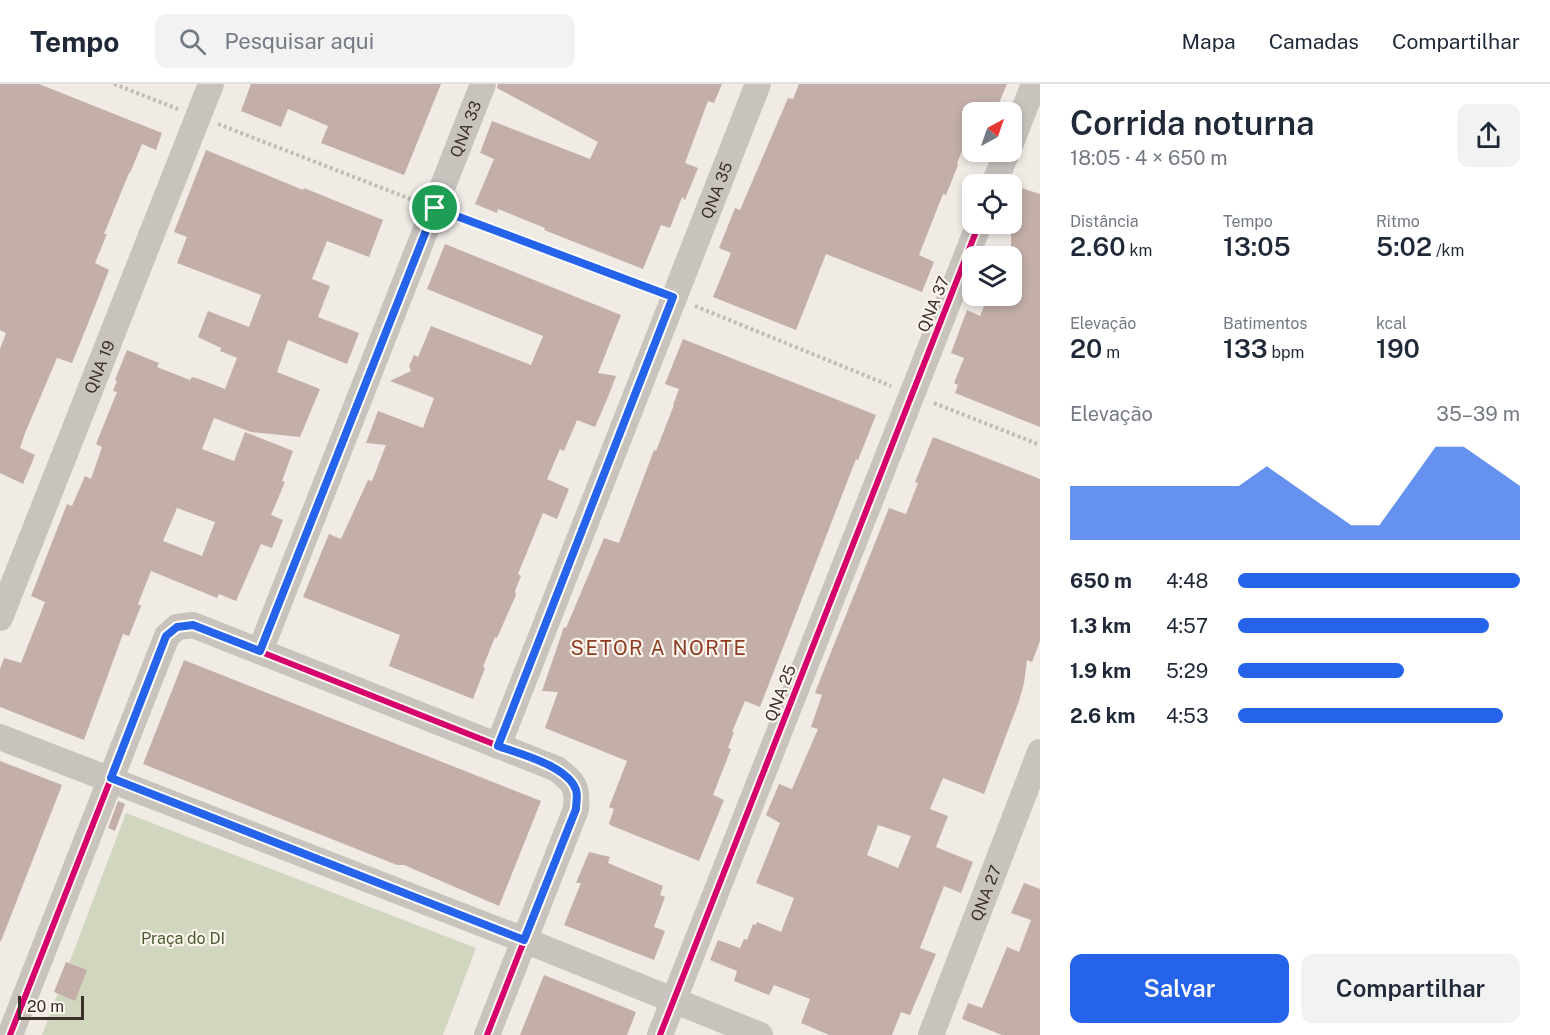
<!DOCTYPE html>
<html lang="pt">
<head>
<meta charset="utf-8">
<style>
	:root { --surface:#fff; --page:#f2f2f3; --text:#1f2937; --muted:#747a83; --line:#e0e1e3; --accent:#2563eb }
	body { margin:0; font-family:"Public Sans",sans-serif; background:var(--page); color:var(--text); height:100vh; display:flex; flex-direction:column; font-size:22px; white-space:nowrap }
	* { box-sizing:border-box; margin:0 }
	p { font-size:20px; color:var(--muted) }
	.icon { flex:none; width:33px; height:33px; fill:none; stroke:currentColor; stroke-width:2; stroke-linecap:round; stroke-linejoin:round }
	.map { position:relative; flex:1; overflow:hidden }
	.drawer { display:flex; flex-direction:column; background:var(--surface); width:510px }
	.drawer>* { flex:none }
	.needle { width:39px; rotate:40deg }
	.controls { position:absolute; left:962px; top:18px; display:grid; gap:12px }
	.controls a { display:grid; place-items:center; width:60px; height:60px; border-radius:12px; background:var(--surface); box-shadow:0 3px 9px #0003; font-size:30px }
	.scale { position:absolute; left:18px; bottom:15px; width:66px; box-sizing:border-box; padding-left:6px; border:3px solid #3b302b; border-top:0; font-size:16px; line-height:21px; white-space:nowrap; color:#3b302b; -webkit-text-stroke:4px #fbf5ee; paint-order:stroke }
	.pin { position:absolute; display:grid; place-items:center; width:51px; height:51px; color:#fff; margin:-26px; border:3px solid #fff; border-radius:50%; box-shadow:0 2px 6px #0007 }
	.round { display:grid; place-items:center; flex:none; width:63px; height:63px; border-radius:12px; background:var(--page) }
	.headline { display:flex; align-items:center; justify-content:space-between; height:102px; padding:0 30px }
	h1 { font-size:33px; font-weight:600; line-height:45px }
	.figures { display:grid; grid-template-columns:repeat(3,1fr); gap:9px; height:102px; padding:6px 30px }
	.figures div { display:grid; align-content:center }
	.figures b { font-size:26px; font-weight:600 }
	.figures small { font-size:16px; font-weight:400 }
	.figures p { font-size:16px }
	.chart { height:168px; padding:12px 30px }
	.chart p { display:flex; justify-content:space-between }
	.chart svg { width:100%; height:108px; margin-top:6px; fill:var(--accent); opacity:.7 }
	.cta { display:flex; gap:12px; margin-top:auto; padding:12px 30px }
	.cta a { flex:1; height:69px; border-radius:12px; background:var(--accent); color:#fff; font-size:24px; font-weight:600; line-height:69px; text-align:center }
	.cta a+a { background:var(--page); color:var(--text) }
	ul { padding:0 30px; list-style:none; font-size:20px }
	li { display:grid; grid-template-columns:96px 72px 1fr; align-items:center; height:45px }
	li i { height:15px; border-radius:8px; background:var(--accent) }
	header { display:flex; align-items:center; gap:36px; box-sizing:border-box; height:84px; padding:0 30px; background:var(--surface); border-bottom:2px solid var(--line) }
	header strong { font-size:28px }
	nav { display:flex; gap:33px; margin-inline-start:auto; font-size:21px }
	.search { width:420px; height:54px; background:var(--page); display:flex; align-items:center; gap:15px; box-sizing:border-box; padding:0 21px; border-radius:12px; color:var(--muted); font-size:22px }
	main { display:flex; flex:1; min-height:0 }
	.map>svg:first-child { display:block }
	.green { fill:#d1d6bf }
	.building { fill:#c3afa7; fill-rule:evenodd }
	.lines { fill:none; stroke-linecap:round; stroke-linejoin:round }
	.path { stroke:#c2bbb6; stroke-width:4; stroke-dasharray:3 3; stroke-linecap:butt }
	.minor { stroke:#c9c3be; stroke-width:26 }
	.cycleway-casing { stroke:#fbf5ee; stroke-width:10 }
	.cycleway { stroke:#d6006c; stroke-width:6 }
	.route-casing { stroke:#fff; stroke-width:12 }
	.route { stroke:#2563eb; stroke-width:8 }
	.labels { text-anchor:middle; stroke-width:4.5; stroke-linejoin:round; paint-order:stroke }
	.street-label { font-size:16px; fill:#3b302b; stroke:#fbf5ee }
	.park-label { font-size:16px; fill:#4a5a2e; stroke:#fbf5ee }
	.quarter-label { font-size:20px; letter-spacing:1.5px; fill:#8c3b22; stroke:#fbf5ee }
</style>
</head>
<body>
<header>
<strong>Tempo</strong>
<div class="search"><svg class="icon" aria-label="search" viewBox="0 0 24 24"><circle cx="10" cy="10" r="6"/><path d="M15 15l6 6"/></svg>Pesquisar aqui</div>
<nav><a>Mapa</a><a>Camadas</a><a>Compartilhar</a></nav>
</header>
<main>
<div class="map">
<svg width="1040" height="951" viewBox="0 0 1040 951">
	<rect width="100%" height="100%" fill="#f0ebe5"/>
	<!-- green -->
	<polygon class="green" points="126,729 476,864 443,951 42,951"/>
	<!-- building -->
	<g class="building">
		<polygon points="0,0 39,0 162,49 156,66 142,60 130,89 129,89 104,150 107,150 95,179 109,186 97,217 72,279 57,274 25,349 20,364 35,371 23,400 0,389 0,265 6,249 0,246"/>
		<polygon points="251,0 441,0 404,91 321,59 328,42 288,25 281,43 241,27"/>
		<polygon points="498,0 722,0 714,19 708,17 685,79 698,84 685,116 682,113 670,144 661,141 643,185 544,146 545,144 498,125 497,129 475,120 494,75 480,69 492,37 590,75 598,58 497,4"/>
		<polygon points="799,0 1007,0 997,24 980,18 976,28 972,28 972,39 957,80 958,81 946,111 943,110 919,171 934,178 922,208 826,170 796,246 713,213 731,169 719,164 735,124 740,126 788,14 793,15"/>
		<path d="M 206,66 L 303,106 L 304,104 L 383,136 L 369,173 L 327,157 L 312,195 L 330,202 L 318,233 L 359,249 L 347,280 L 288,256 L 277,288 L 320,305 L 300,353 L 251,348 L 214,334 L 202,365 L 234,377 L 245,348 L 293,367 L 282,397 L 285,398 L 271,431 L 283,436 L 272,464 L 261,460 L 236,517 L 219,510 L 217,514 L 151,487 L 138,520 L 141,522 L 129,552 L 123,550 L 84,656 L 0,623 L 0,585 L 4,574 L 21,579 L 45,518 L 31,512 L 67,420 L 72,422 L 85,392 L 91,395 L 102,363 L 96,360 L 117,308 L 113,307 L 117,297 L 115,296 L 127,266 L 159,279 L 157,283 L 190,296 L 192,293 L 199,295 L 225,305 L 237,274 L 220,267 L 221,264 L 198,253 L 208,227 L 249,243 L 261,211 L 177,179 L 187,153 L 174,148 ZM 177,424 L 215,438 L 202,472 L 163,457 Z"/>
		<polygon points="1015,102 1040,110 1040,343 955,309 958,301 954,299 964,274 951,269 967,226 980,232 988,212 1011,212 1011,112"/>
		<polygon points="445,160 621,231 598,289 616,292 608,313 595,343 577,336 564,367 560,365 547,395 569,405 557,435 543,429 518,490 521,492 515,507 516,511 497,554 495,553 483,583 485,584 473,615 389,582 400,551 303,513 329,450 341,455 368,396 372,397 386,361 366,359 378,327 423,344 434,314 390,297 411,287 409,282 414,271 418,273 431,242 531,281 543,252 427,205"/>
		<polygon points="683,255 876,331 858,376 856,375 760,623 745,617 732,648 734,648 728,664 731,665 713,711 724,716 699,777 610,741 609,739 614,725 609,723 627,677 545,644 558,608 542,607 564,543 566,544 604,454 619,459 654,366 656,367 674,321 673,321 679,305 665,300"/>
		<path d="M 933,353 L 1040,395 L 1040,557 L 1032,578 L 1027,576 L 1024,599 L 1019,617 L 984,710 L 943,694 L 930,725 L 948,732 L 936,763 L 973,778 L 961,809 L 944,802 L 920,864 L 936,870 L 910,931 L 901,928 L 892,951 L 829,951 L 801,939 L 810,915 L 774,901 L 769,911 L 734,897 L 737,887 L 710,876 L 718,856 L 740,864 L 744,855 L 747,856 L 753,840 L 756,841 L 757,838 L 781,848 L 794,814 L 756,799 L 780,739 L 766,731 L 779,700 L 792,705 L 818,645 L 811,643 L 822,611 L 815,609 L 827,578 L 889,424 L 906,430 L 918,399 L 915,398 ZM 878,741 L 911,752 L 898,784 L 867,771 Z"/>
		<polygon points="184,576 541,717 499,822 404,781 397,781 143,680"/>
		<polygon points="0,677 62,701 1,857 0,857"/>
		<polygon points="118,717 125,720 115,747 108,744"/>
		<polygon points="589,768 610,773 608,779 663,802 660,811 665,813 654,843 665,847 654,876 564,841 581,799 576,799"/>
		<polygon points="1024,799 1040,805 1040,951 1002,951 962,935 968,919 982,924 1007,863 1019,868 1031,836 1011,829"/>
		<polygon points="66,878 87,886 75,917 54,908"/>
		<polygon points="544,891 636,928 627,951 520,951"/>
	</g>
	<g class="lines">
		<!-- path -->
		<g class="path">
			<polyline points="114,0 178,25"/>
			<polyline points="218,40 413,116"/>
			<polyline points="456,132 654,206"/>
			<polyline points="695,222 891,302"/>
			<polyline points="934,319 1040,361"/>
		</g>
		<!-- minor -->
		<g class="minor">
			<polyline points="1011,59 1034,0"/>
			<polyline points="994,100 1007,68"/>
			<path id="s1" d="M 0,534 L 211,0"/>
			<path id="s2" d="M 260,567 L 483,0"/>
			<polyline points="0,653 524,856 760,951"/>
			<path id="s3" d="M 498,662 L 758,0"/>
			<path d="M 10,951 L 167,552 L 177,543 L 193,541 L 557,685 C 574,699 578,702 576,725 L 487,951"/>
			<polyline points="660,951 979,140"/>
			<path id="s4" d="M 931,951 L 1040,668"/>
		</g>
		<defs>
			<g id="cycleway">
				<path d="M 10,951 L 167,552 L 177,543 L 193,541 L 557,685 C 574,699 578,702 576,725 L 487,951"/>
				<polyline points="660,951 979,140"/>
			</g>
		</defs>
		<!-- cycleway casing -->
		<use href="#cycleway" class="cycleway-casing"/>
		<!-- cycleway -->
		<use href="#cycleway" class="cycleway"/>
	</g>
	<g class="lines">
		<defs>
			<path id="route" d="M 435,124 L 673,213 L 498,662 C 520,670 568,682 576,706 C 578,711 576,719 576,725 L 524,856 L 111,694 L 166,552 L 177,543 L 193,541 L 260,567 Z"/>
		</defs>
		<!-- route casing -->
		<use href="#route" class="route-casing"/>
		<!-- route -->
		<use href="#route" class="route"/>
	</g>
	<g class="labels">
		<!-- street labels -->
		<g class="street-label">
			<text dy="6" stroke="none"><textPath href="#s2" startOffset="561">QNA 33</textPath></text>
			<text dy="6" stroke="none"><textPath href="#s3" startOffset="597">QNA 35</textPath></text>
			<text transform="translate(933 220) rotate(-68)" y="6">QNA 37</text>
			<text dy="6" stroke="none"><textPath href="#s1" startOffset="270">QNA 19</textPath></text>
			<text transform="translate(780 609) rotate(-69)" y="6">QNA 25</text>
			<text dy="6" stroke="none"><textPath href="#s4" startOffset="152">QNA 27</textPath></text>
		</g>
		<!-- park labels -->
		<g class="park-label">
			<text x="183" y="860">Praça do DI</text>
		</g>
		<!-- quarter labels -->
		<g class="quarter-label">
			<text x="659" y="571">SETOR A NORTE</text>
		</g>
	</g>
</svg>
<div class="controls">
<a><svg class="needle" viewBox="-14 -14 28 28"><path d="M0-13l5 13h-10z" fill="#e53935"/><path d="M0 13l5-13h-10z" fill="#747a83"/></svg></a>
<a><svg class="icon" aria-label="locate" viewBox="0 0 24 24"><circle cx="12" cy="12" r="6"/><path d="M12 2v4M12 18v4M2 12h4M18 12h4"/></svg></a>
<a><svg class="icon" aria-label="layers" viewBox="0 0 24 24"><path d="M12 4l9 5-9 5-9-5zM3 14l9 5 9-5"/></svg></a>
</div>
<div class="scale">20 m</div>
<div class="pin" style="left:435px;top:124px;background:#1e9e55"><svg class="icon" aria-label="arrive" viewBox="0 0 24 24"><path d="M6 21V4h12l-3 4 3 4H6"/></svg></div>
</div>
<section class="drawer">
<div class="headline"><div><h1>Corrida noturna</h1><p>18:05 · 4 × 650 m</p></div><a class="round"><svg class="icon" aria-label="share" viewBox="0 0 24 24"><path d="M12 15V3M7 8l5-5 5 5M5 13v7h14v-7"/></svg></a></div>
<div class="figures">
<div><p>Distância</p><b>2.60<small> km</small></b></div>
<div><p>Tempo</p><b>13:05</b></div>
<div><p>Ritmo</p><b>5:02<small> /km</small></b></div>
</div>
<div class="figures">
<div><p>Elevação</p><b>20<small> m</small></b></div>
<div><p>Batimentos</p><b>133<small> bpm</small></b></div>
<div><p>kcal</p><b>190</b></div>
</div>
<div class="chart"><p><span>Elevação</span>35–39 m</p>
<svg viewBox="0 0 160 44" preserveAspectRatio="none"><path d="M0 44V22L10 22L20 22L30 22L40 22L50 22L60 22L70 14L80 22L90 30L100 38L110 38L120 22L130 6L140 6L150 14L160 22V44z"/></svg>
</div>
<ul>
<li><b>650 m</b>4:48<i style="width:100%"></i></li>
<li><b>1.3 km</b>4:57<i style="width:89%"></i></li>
<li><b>1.9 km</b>5:29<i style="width:59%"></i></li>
<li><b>2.6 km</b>4:53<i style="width:94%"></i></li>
</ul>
<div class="cta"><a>Salvar</a><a>Compartilhar</a></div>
</section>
</main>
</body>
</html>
